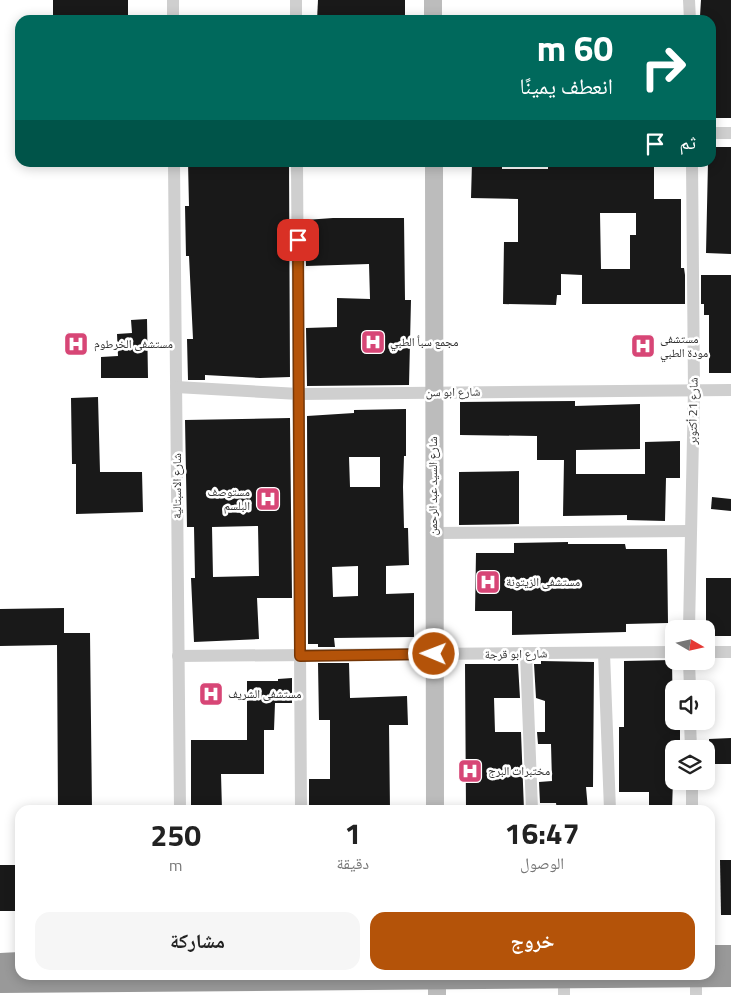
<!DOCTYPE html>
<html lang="ar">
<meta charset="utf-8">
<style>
:root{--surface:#fff;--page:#f6f6f6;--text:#222;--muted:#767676;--accent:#b45309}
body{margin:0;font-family:"Titillium Web","Noto Naskh Arabic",sans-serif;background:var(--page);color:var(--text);direction:rtl;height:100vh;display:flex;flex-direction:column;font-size:19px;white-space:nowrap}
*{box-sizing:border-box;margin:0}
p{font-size:16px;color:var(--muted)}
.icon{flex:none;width:28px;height:28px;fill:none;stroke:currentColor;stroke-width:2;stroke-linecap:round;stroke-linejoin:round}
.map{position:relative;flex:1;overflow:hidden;direction:ltr}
.drawer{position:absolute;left:15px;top:805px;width:700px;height:175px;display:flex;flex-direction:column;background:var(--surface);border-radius:15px;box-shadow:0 2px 12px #0003;direction:rtl}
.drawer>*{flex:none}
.guide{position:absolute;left:15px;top:15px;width:701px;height:152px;border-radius:15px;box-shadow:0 2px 12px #0003;direction:rtl;background:#00695c;color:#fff;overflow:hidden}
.needle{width:32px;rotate:99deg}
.buttons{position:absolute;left:665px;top:620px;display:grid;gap:10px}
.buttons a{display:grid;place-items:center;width:50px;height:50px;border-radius:10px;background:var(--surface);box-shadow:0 2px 12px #0003;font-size:25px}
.pin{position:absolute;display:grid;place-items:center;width:42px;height:42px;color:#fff;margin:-21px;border-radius:10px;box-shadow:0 2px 8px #0006}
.me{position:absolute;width:55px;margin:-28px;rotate:271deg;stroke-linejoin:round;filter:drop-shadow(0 0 4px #0008)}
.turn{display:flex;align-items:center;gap:18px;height:105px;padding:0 20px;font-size:22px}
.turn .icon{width:65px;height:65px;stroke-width:2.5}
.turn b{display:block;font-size:35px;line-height:42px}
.then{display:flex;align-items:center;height:48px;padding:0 20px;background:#0003;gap:10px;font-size:19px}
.eta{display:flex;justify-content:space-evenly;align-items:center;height:85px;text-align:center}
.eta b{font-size:30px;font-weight:700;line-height:35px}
.cta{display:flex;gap:10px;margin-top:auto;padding:10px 20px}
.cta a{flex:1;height:58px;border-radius:15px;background:var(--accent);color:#fff;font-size:20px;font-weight:700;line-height:58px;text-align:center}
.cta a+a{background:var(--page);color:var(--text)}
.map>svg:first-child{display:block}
</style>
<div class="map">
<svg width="731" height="995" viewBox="0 0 731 995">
<rect width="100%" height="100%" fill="#fff"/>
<!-- building -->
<g fill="#191919" fill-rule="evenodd">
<rect x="53" y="0" width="75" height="20"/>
<polygon points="318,0 405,0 405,15 401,20 317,20"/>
<polygon points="701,0 731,0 731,118 711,118 711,20 707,20 707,16 700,16"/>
<polygon points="711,147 731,147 731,254 706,253 708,162 711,162"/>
<polygon points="188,162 289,162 290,377 260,378 205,375 205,380 188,380 187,339 193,339 189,256 186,256 185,206 189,206"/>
<path d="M472,162H502V169H548V162H654V199H681V268H684L685,275V304H582V275L561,274V295H557L556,305L503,304L504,242H518V199L471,198ZM600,213H636V235H630V269H601Z"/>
<polygon points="333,218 404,218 405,300 411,300 409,385 307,386 306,328 337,327 337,298 370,299 369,264 306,266 305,220"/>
<polygon points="701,275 731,275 731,373 709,373 709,315 704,315 704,304 701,304"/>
<polygon points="147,319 148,378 101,378 101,357 118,356 117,334 132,333 131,320"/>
<polygon points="98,397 100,472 142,472 143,512 76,514 76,464 72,464 71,398"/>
<polygon points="575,401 575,406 640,404 640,449 576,450 576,474 645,474 645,442 680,441 680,478 666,478 665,521 627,520 627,515 563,516 564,460 537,460 537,436 460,435 460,402"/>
<path d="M406,409V456H404L403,487L404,528H408L409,565L386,566V594L414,593V637L334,638L335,647H318V644H308L307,416L354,413V410ZM349,457H380V487H350ZM358,566V596L333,597L332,567Z"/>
<path d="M290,418L292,598H257L259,639L194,642L191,578H195L194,527H187L185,420ZM258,526L259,576L213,577L212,527Z"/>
<polygon points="519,471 519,524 459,525 459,472"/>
<polygon points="712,497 731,499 731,511 711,509"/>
<polygon points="568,542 568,544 625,544 626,549 667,549 668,623 626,624 626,632 512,635 512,611 475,611 476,553 514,553 514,543"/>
<rect x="706" y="578" width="25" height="58"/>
<polygon points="64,608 64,633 90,633 92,810 58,810 57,645 0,646 0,609"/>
<polygon points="672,660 673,727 680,727 680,749 674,749 672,810 649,810 649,792 619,792 619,727 624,727 624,661"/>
<polygon points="541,661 594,662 593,787 586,787 588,810 557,810 556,803 540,803 539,782 552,781 551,744 538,744 537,732 545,732 545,701 536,698 534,664 541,664"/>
<polygon points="318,663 349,663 350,698 407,696 408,725 389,725 390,810 309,810 309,779 330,779 330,720 319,720"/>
<polygon points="465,664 518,664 520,698 494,698 495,732 521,732 524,810 466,810"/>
<polygon points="292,678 292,703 275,703 274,730 264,730 264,774 221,774 222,810 191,810 191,740 247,740 247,681 278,681 278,679"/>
<polygon points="731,738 731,764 710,764 709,739"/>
<polygon points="720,860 731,860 731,915 721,915"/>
<rect x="0" y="865" width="20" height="46"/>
</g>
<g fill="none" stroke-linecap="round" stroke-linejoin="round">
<!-- street -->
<g stroke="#cfcfcf" stroke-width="12">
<polyline points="173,0 173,20"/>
<polyline points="296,0 296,20"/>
<polyline points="689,0 690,20"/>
<polyline points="711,133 731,133"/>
<polyline points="174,162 180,810"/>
<polyline points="297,162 301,810"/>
<polyline points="176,387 299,394 731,390"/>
<polyline points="434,533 690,531"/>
<polyline points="689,629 694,390 692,162"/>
<polyline points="706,652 731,652"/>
<polyline points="604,653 610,810"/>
<polyline points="526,654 532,810"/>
<polyline points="178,656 674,652"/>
<polyline points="689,661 690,689"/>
<polyline points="690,721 691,749"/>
<polyline points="692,781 692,810"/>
<polyline points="696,975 696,995"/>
<polyline points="564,995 564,975"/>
</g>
<!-- secondary -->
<g stroke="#bcbcbc" stroke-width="18">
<polyline points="433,0 433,20"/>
<polyline points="434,162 435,810"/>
<polyline points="437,975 437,995"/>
</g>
<!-- highway -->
<g stroke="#999" stroke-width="22">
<polyline points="710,956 731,956"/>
<polyline points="0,964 20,963"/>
<polyline points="0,982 731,976"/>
</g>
</g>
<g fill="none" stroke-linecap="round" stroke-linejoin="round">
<defs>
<polyline id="route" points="298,240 300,656 434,654"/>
</defs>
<!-- route casing -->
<use href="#route" stroke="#753606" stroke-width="12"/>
<!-- route -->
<use href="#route" stroke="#b45309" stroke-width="9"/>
</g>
<!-- icons -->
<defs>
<symbol id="hospital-square" viewBox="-11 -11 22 22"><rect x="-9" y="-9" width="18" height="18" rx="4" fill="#d74676" stroke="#fff"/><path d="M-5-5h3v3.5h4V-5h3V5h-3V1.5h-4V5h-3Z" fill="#fff"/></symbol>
</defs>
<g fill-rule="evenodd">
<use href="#hospital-square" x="359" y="328" width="28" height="28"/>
<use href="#hospital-square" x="62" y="330" width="28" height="28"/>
<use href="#hospital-square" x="629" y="332" width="28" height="28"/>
<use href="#hospital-square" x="254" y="485" width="28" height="28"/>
<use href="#hospital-square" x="474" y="568" width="28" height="28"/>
<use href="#hospital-square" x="197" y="680" width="28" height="28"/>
<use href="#hospital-square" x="456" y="757" width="28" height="28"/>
</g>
<g text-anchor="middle" stroke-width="5" stroke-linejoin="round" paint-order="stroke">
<!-- poi labels -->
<g font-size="12" fill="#323232" stroke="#fff" text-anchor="start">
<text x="660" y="343">مستشفى<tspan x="660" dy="14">مودة الطبي</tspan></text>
<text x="390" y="346">مجمع سبأ الطبي</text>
<text x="94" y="348">مستشفى الخرطوم</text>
<text x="250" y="496" text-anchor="end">مستوصف<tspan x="250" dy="14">البلسم</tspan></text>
<text x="506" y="586">مستشفى الزيتونة</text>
<text x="228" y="698">مستشفى الشريف</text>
<text x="488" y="775">مختبرات البرج</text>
</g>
<!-- street labels -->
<g font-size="12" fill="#323232" stroke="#fff">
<text transform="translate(453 392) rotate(-1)" y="4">شارع ابو سن</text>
<text transform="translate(693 411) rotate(-89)" y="4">شارع 21 أكتوبر</text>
<text transform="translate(177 486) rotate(-90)" y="4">شارع الاسبتالية</text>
<text transform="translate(433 486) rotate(-90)" y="4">شارع السيد عبد الرحمن</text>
<text transform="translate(516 654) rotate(-1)" y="4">شارع ابو قرجة</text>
</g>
</g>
</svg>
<div class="buttons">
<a><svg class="needle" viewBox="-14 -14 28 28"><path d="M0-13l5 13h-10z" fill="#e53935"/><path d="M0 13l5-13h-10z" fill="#767676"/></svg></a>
<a><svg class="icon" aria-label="sound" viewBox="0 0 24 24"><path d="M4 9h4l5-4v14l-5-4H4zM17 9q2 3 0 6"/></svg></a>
<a><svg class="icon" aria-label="layers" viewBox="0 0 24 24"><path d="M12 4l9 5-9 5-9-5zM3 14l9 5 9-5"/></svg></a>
</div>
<div class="pin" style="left:298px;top:240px;background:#d93025"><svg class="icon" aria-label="arrive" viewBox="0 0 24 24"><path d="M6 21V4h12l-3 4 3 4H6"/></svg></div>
<svg class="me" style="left:434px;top:654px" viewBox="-20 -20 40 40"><circle r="17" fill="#b45309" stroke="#fff" stroke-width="3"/><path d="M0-11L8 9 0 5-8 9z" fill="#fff"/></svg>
<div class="guide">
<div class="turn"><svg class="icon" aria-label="right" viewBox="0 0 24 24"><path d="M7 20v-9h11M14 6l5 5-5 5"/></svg><div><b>60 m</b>انعطف يمينًا</div></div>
<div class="then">ثم<svg class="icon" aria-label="arrive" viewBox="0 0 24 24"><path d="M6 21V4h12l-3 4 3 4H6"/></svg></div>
</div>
<section class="drawer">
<div class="eta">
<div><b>16:47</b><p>الوصول</p></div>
<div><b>1</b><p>دقيقة</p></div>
<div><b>250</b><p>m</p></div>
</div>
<div class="cta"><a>خروج</a><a>مشاركة</a></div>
</section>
</div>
